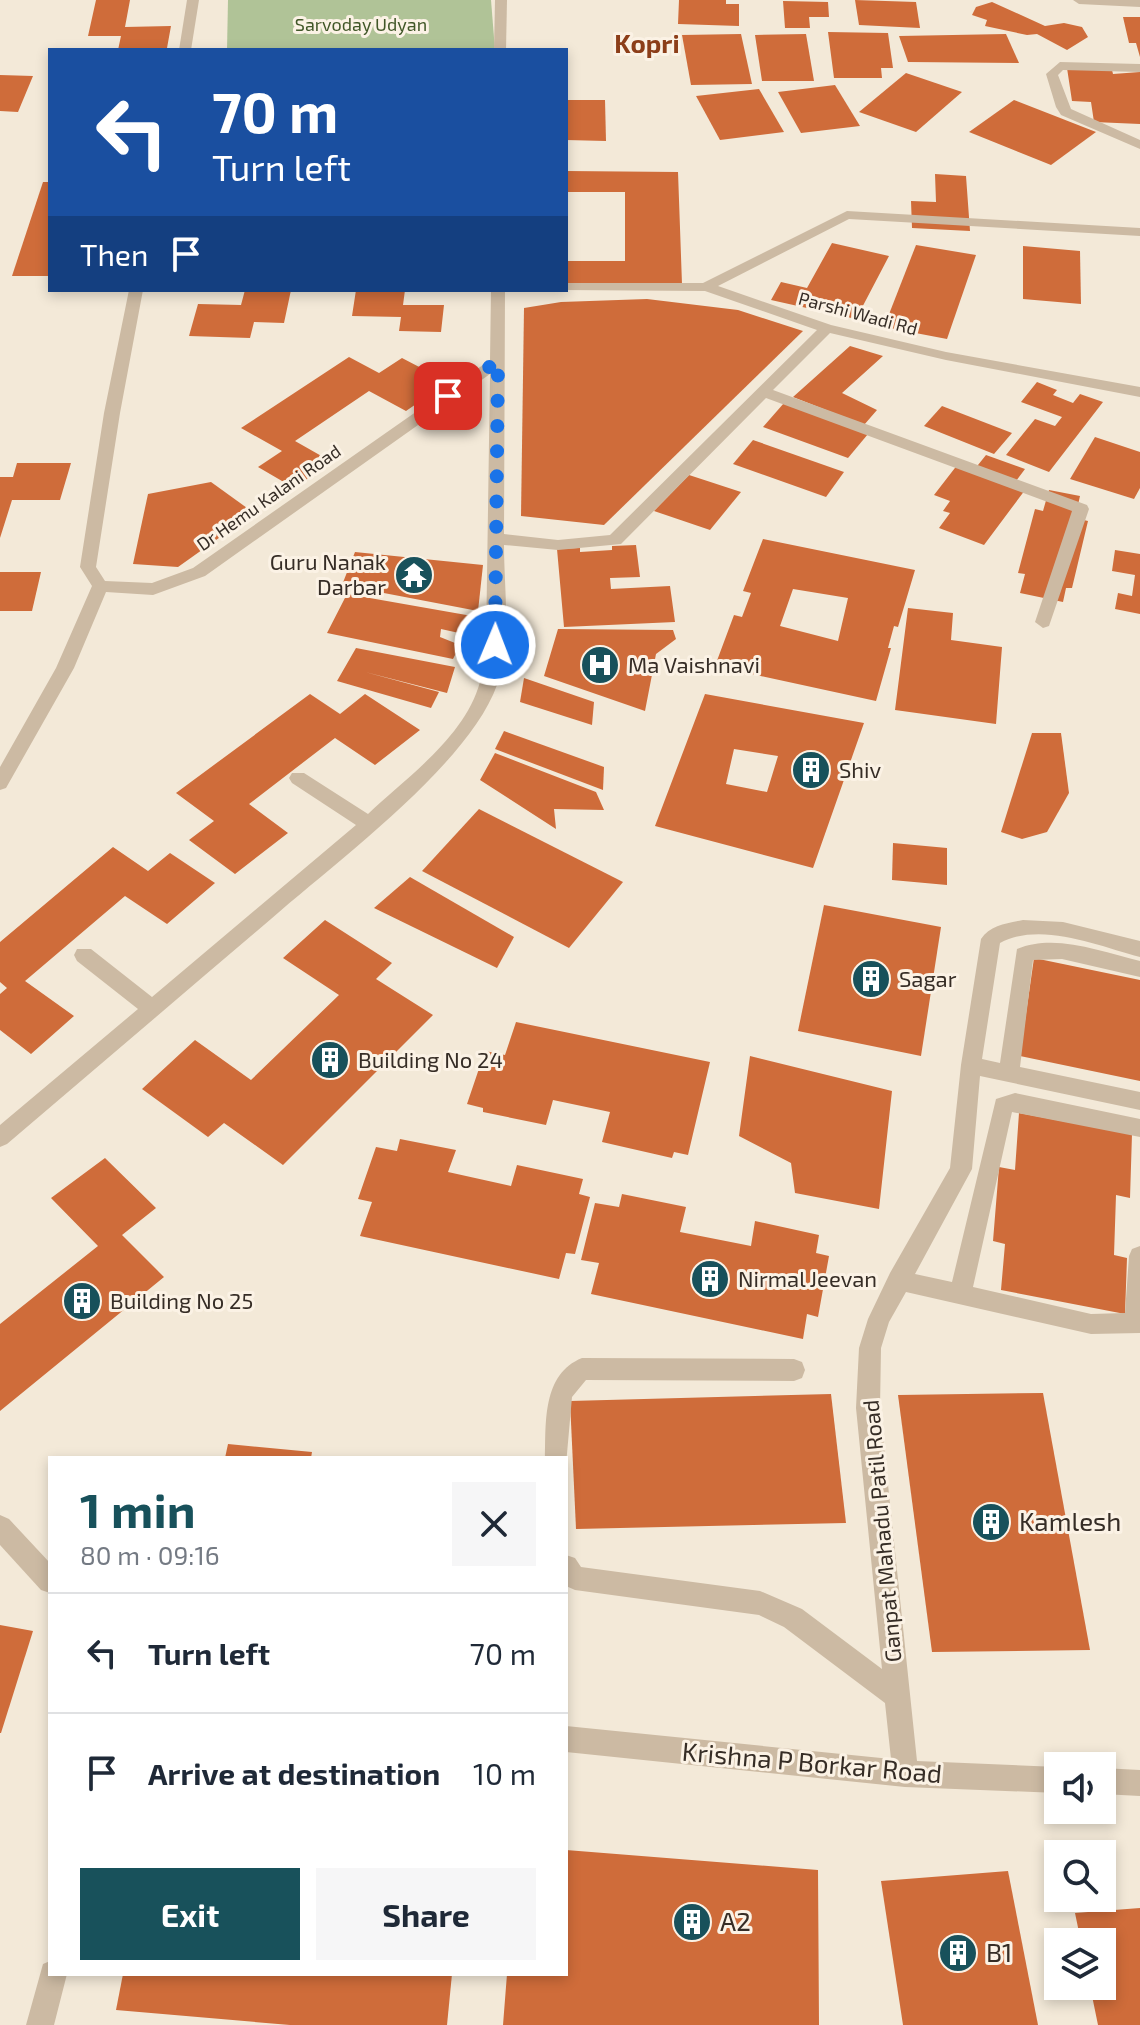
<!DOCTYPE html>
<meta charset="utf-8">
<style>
:root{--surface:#fff;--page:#f6f6f7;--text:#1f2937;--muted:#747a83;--line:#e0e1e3;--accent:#18515b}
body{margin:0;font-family:"Exo 2",sans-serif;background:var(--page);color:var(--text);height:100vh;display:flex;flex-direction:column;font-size:30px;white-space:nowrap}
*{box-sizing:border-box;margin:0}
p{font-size:26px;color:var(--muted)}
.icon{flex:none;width:44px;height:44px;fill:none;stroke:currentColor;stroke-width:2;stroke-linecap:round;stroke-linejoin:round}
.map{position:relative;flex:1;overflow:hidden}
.details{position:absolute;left:48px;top:1456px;width:520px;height:520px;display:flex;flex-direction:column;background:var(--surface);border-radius:0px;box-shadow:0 4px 12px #0003}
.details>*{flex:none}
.hud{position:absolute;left:48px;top:48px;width:520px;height:244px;border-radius:0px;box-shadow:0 4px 12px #0003;background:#1a4fa0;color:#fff;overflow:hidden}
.tools{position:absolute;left:1044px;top:1752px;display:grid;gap:16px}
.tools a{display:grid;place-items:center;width:72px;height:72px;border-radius:0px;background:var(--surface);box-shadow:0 4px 12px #0003;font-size:40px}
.pin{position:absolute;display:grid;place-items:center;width:68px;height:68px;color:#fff;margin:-34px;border-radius:16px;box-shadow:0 4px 12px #0006}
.me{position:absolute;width:88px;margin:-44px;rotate:1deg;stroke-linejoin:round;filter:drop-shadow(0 0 6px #0008)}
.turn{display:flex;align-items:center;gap:28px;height:168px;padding:0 32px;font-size:36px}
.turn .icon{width:104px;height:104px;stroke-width:2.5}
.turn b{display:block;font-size:56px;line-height:68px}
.then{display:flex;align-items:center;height:76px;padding:0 32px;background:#0003;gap:16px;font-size:30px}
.round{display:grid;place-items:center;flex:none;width:84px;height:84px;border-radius:0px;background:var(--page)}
.overview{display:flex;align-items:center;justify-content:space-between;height:136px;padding:0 32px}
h1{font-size:48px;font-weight:700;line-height:60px;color:var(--accent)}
.button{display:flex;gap:16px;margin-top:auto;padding:16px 32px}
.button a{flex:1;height:92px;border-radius:0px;background:var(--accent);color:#fff;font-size:32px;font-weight:700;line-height:92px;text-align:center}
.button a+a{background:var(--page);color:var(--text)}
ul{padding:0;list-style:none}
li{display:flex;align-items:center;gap:24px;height:120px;padding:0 32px;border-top:2px solid var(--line)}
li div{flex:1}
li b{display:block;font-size:30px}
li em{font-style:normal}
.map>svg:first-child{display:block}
</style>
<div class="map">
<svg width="1140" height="2025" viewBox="0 0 1140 2025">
<rect width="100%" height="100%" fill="#f3e9d8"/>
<!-- green -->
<polygon fill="#b0c397" points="228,0 491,0 495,50 227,50"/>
<!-- building -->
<g fill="#cf6c3a" fill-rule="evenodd">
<polygon points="96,0 130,0 125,27 171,26 167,48 118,50 121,36 88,36"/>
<polygon points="679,0 726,0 726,4 739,4 739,26 678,24"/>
<polygon points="855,0 916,2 920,28 859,25"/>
<polygon points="783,1 828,2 829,17 809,17 810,28 785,28"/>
<polygon points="992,2 1045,26 1064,23 1082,27 1088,37 1067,50 1037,34 1027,35 985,26 987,20 972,15 976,7"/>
<polygon points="1123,17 1140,17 1140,57 1136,43 1129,43"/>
<polygon points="828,32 888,33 893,68 881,68 882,78 834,78"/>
<polygon points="741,34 752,84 691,85 682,35"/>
<polygon points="806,34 814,81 762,81 755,35"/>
<polygon points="1006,34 1019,63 908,62 899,36"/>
<polygon points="1067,68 1112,70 1113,74 1140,72 1140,124 1094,122 1091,102 1072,101"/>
<polygon points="906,73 962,92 916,132 859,112"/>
<polygon points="0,75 33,76 18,112 0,111"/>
<polygon points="835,85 860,126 801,133 778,92"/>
<polygon points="759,89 784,132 720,140 696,96"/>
<polygon points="566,100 605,100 606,141 566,140"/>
<polygon points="1014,100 1096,132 1051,165 969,132"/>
<polygon points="566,171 678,172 682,284 566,283 566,261 625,261 625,192 566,192"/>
<polygon points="935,174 966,176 970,231 912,228 911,201 936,202"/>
<polygon points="43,182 50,182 50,276 12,276"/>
<polygon points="832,243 889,256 856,319 771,300 781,282 807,288"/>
<polygon points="916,245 976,255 947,339 884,327"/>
<polygon points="1023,246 1080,251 1081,304 1023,299"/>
<polygon points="245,290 291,290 284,323 254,322 250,338 189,336 198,304 241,305"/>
<polygon points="356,290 405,290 403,305 444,305 441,332 399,331 401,317 352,316"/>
<polygon points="647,299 738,310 803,331 604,525 521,516 524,308 561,302"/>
<polygon points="850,346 883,356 842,393 877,410 864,425 793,397"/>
<polygon points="349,357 379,373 402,358 448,382 406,411 369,391 295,441 332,462 294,488 258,467 282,451 241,428"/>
<polygon points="1037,382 1057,390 1053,395 1073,403 1080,394 1103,402 1049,472 1006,455 1035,419 1055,426 1062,417 1021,402"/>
<polygon points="784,403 868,434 848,458 763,427"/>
<polygon points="942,406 1012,433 994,454 924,426"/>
<polygon points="1095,437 1140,452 1140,488 1134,499 1070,479"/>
<polygon points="753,440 844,472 826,497 733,464"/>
<polygon points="986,455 1025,469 1013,485 1025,490 984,545 939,528 950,513 943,511 950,501 934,495 958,464 974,470"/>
<polygon points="17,463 71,463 60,500 12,500 0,538 0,477 13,477"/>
<polygon points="689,475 741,492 710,530 654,511"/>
<polygon points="211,482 254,513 178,567 133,564 148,494"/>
<polygon points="1049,490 1080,496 1075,518 1088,521 1072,588 1066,588 1063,602 1020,593 1025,574 1018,573 1035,509 1043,511"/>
<path d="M763,539L915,570L898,627L894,626L888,648H891L876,701L715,666L734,615L742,617L751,593L743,591ZM793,589L848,598L838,641L780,626Z"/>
<polygon points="636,545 640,577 610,578 611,589 670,586 675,622 564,627 557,549 580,548 580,552 612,550 612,546"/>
<polygon points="1115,550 1140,554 1140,614 1115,609 1118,593 1132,596 1135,575 1112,571"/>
<polygon points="355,552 483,565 478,611 342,585"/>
<polygon points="0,572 41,572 32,611 0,611"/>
<polygon points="347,594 472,616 468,635 441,629 440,637 460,645 453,659 327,633"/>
<polygon points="908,608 953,613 951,640 1002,647 996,724 895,710"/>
<polygon points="558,629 673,630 676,639 656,654 645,711 544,676"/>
<polygon points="356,648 455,667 447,693 365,672 439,692 431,708 337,681"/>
<polygon points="524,678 594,702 592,725 520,702"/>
<polygon points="310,694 340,714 365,694 420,730 375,765 335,738 249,804 288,833 235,874 189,840 214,821 176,793"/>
<path d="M705,694L864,723L813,868L655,826ZM734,749L778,756L767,792L726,784Z"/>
<polygon points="504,731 604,767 603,790 495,749"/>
<polygon points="1032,733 1061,733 1069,793 1047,832 1022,839 1001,832"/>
<polygon points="495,753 596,792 604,810 554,809 556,829 480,780"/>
<polygon points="479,809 623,882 569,948 422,871"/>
<polygon points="893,843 947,848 947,885 892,880"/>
<polygon points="113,847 148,871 170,853 215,883 167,924 125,896 25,981 74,1016 31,1054 0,1030 0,994 7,988 0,982 0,942"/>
<polygon points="410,877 514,937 497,968 374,908"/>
<polygon points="824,905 941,927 921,1056 798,1031"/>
<polygon points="325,920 392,963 376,979 433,1015 283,1165 224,1123 208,1137 142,1089 195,1040 251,1080 339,995 283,958"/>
<polygon points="1034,958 1140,980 1140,1081 1020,1056"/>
<polygon points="516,1022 710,1062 688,1155 674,1152 672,1158 602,1142 610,1112 553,1100 546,1125 483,1112 483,1108 467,1104 485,1051 505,1055"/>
<polygon points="750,1056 892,1091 879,1209 795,1193 791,1163 739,1136"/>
<polygon points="1019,1113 1132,1134 1130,1198 1116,1195 1114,1255 1127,1258 1125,1314 1001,1290 1005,1244 993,1241 999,1167 1015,1170"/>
<polygon points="400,1139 456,1150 448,1172 511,1186 517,1165 583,1179 579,1194 590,1197 575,1254 566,1253 559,1279 360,1236 372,1202 358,1199 376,1147 397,1151"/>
<polygon points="105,1158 156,1208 122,1235 164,1277 0,1411 0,1324 98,1246 51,1198"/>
<polygon points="622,1194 686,1207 680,1232 751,1246 755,1221 819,1235 816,1253 829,1256 818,1317 807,1314 803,1339 591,1294 599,1263 581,1260 595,1203 619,1207"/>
<polygon points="1043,1393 1090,1650 932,1652 898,1395"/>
<polygon points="831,1394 846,1523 576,1529 570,1401"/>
<polygon points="228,1444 312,1452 311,1458 225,1458"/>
<polygon points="0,1625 33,1631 1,1733 0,1733"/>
<polygon points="566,1850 818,1870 819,2025 503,2025 507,1974 566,1974"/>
<polygon points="1008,1871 1038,2025 903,2025 881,1881"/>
<polygon points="1140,1908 1140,2025 1098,2025 1090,1986 1102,1986 1102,1942 1081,1942 1075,1913"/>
<polygon points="123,1974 452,1974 447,2025 290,2025 116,2010"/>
</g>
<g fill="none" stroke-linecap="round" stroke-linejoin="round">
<!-- minor -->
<g fill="#ccbaa3" fill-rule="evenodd">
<polygon points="187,0 199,0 191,50 179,50"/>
<polygon points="495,0 507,0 506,50 494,50"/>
<polygon points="1073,0 1140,0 1140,7 1079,4"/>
<polygon points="1060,62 1140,64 1140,72 1063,70 1058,75 1071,109 1140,140 1140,149 1061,115 1056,107 1046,74"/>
<path d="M847,211L1140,228V236L849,219L718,286L831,325L946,352L1140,387V397L946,360L830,333L773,390L1087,505L1089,509L1049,626L1043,628L1035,622L1072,511L766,398L621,544L558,550L504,545C504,589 512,643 497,685C469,764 336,862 271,919C183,994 95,1069 7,1144L0,1147V1125L138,1009L77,961L74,955L77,949H91L152,997L356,825L292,783L289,778L292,773H304L368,814C407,777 465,737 480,682C484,670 485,657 486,645L490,374L205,576L153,595L106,592L74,668L6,788L0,790V767L56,668L92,586L80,567L104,413L129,290H143L120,413L96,567L105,581L152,583L193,568L490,360L491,290H505L504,534L558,540L610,535L817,330L705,291L561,290H566V283H703Z"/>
<path d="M1023,920L1063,922L1140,941V957C1098,946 1041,921 1000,943L982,1059L1000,1063L1017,949C1056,933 1101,952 1140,961V977L1062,959L1033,960L1020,1067L1140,1092V1110L980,1076L972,1169L915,1274L952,1282L996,1099L1015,1093L1140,1119V1137L1012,1112L973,1287L1091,1314L1125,1313L1129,1256L1132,1249L1140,1246V1333L1091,1334L906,1292L889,1322L881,1348L880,1408L917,1761L1058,1767V1793L905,1787L566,1752V1726L891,1759L885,1703L784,1627L759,1615L575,1590L566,1586V1555L575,1558L581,1567L760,1591L802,1609L882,1669L856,1408L859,1348L868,1319L890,1273L950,1168L961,1065L981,939C990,925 1008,923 1023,920Z"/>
<path d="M582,1358L794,1359L802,1362L805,1370L802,1378L794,1381L586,1380L572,1397L566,1465V1458H545C546,1423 542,1374 582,1358Z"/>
<polygon points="0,1515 9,1519 50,1563 50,1593 41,1590 0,1545"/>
<polygon points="1102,1768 1140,1770 1140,1796 1102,1794"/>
<polygon points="50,1961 50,1974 67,1974 54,2025 26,2025 43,1964"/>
</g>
</g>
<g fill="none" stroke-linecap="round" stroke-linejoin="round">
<!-- route -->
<polyline stroke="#1a73e8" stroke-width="14" stroke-dasharray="0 25.2" points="448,396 498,361 495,645"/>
</g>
<!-- icons -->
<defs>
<symbol id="temple-disc" viewBox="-11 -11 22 22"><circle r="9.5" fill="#18515b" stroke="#fbf2e5"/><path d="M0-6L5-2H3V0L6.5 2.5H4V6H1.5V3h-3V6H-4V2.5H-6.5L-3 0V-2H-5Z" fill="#fff"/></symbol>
<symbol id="hospital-disc" viewBox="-11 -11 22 22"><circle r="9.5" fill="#18515b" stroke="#fbf2e5"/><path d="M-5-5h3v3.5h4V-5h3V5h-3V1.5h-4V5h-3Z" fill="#fff"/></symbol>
<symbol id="building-disc" viewBox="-11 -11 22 22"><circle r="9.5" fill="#18515b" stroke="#fbf2e5"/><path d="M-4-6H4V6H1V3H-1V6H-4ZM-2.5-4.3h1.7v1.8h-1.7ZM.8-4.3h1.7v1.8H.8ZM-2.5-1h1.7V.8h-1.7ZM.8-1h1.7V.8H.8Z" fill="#fff"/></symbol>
</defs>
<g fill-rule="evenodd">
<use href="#temple-disc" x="392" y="553" width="44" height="44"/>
<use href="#hospital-disc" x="578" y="643" width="44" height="44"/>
<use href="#building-disc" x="789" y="748" width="44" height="44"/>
<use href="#building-disc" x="849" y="957" width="44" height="44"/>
<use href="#building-disc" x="308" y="1038" width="44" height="44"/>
<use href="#building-disc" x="688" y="1257" width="44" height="44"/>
<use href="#building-disc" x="60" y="1279" width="44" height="44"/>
<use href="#building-disc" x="969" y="1500" width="44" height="44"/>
<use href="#building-disc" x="670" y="1900" width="44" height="44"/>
<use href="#building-disc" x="936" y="1931" width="44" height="44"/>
</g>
<g text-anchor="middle" stroke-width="6" stroke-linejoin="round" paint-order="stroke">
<!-- far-park labels -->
<g font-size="18" fill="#415728" stroke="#fbf2e5">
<text x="361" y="31">Sarvoday Udyan</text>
</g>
<!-- far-street labels -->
<g font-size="18" fill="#362d26" stroke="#fbf2e5">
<text transform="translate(858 314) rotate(15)" y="6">Parshi Wadi Rd</text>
<text transform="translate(269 498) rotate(-35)" y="6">Dr Hemu Kalani Road</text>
</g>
<!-- poi labels -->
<g font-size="22" fill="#362d26" stroke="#fbf2e5" text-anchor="start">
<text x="386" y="570" text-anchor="end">Guru Nanak<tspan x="386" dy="25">Darbar</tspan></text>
<text x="628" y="673">Ma Vaishnavi</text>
<text x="839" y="778">Shiv</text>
<text x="899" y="987">Sagar</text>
<text x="358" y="1068">Building No 24</text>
<text x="738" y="1287">Nirmal Jeevan</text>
<text x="110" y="1309">Building No 25</text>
</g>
<!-- street labels -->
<g font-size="22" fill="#362d26" stroke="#fbf2e5">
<text transform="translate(882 1531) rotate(-95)" y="8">Ganpat Mahadu Patil Road</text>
</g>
<!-- far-district labels -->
<g font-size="26" font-weight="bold" fill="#8c3e19" stroke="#fbf2e5">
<text x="647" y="53">Kopri</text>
</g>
<!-- near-poi labels -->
<g font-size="26" fill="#362d26" stroke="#fbf2e5" text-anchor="start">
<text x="1019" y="1531">Kamlesh</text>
<text x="720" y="1931">A2</text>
<text x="986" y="1962">B1</text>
</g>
<!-- near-street labels -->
<g font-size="26" fill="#362d26" stroke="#fbf2e5">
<text transform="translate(812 1763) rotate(5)" y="9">Krishna P Borkar Road</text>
</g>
</g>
</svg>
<div class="tools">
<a><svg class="icon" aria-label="sound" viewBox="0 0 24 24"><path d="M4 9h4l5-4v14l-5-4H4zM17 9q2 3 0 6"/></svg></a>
<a><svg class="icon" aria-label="search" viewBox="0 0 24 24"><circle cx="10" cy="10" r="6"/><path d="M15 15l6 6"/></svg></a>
<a><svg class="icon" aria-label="layers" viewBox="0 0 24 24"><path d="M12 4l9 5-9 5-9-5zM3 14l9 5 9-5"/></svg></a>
</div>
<div class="pin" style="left:448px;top:396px;background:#d93025"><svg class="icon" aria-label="arrive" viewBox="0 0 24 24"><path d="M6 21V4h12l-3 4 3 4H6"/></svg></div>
<svg class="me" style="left:495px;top:645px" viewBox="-20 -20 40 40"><circle r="17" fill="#1a73e8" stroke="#fff" stroke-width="3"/><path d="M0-11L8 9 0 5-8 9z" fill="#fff"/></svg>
<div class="hud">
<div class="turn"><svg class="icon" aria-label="left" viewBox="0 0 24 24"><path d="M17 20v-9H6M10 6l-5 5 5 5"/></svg><div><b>70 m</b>Turn left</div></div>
<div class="then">Then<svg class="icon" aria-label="arrive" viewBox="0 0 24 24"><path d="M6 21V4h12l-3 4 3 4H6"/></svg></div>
</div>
<section class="details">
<div class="overview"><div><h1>1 min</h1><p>80 m · 09:16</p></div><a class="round"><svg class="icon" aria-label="close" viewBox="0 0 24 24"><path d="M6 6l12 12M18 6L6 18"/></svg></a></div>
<ul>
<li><svg class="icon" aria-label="left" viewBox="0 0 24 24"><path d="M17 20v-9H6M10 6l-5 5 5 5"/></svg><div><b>Turn left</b></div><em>70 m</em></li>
<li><svg class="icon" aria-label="arrive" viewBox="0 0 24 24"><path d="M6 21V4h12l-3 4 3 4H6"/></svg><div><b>Arrive at destination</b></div><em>10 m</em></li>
</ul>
<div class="button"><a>Exit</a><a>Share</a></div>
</section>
</div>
